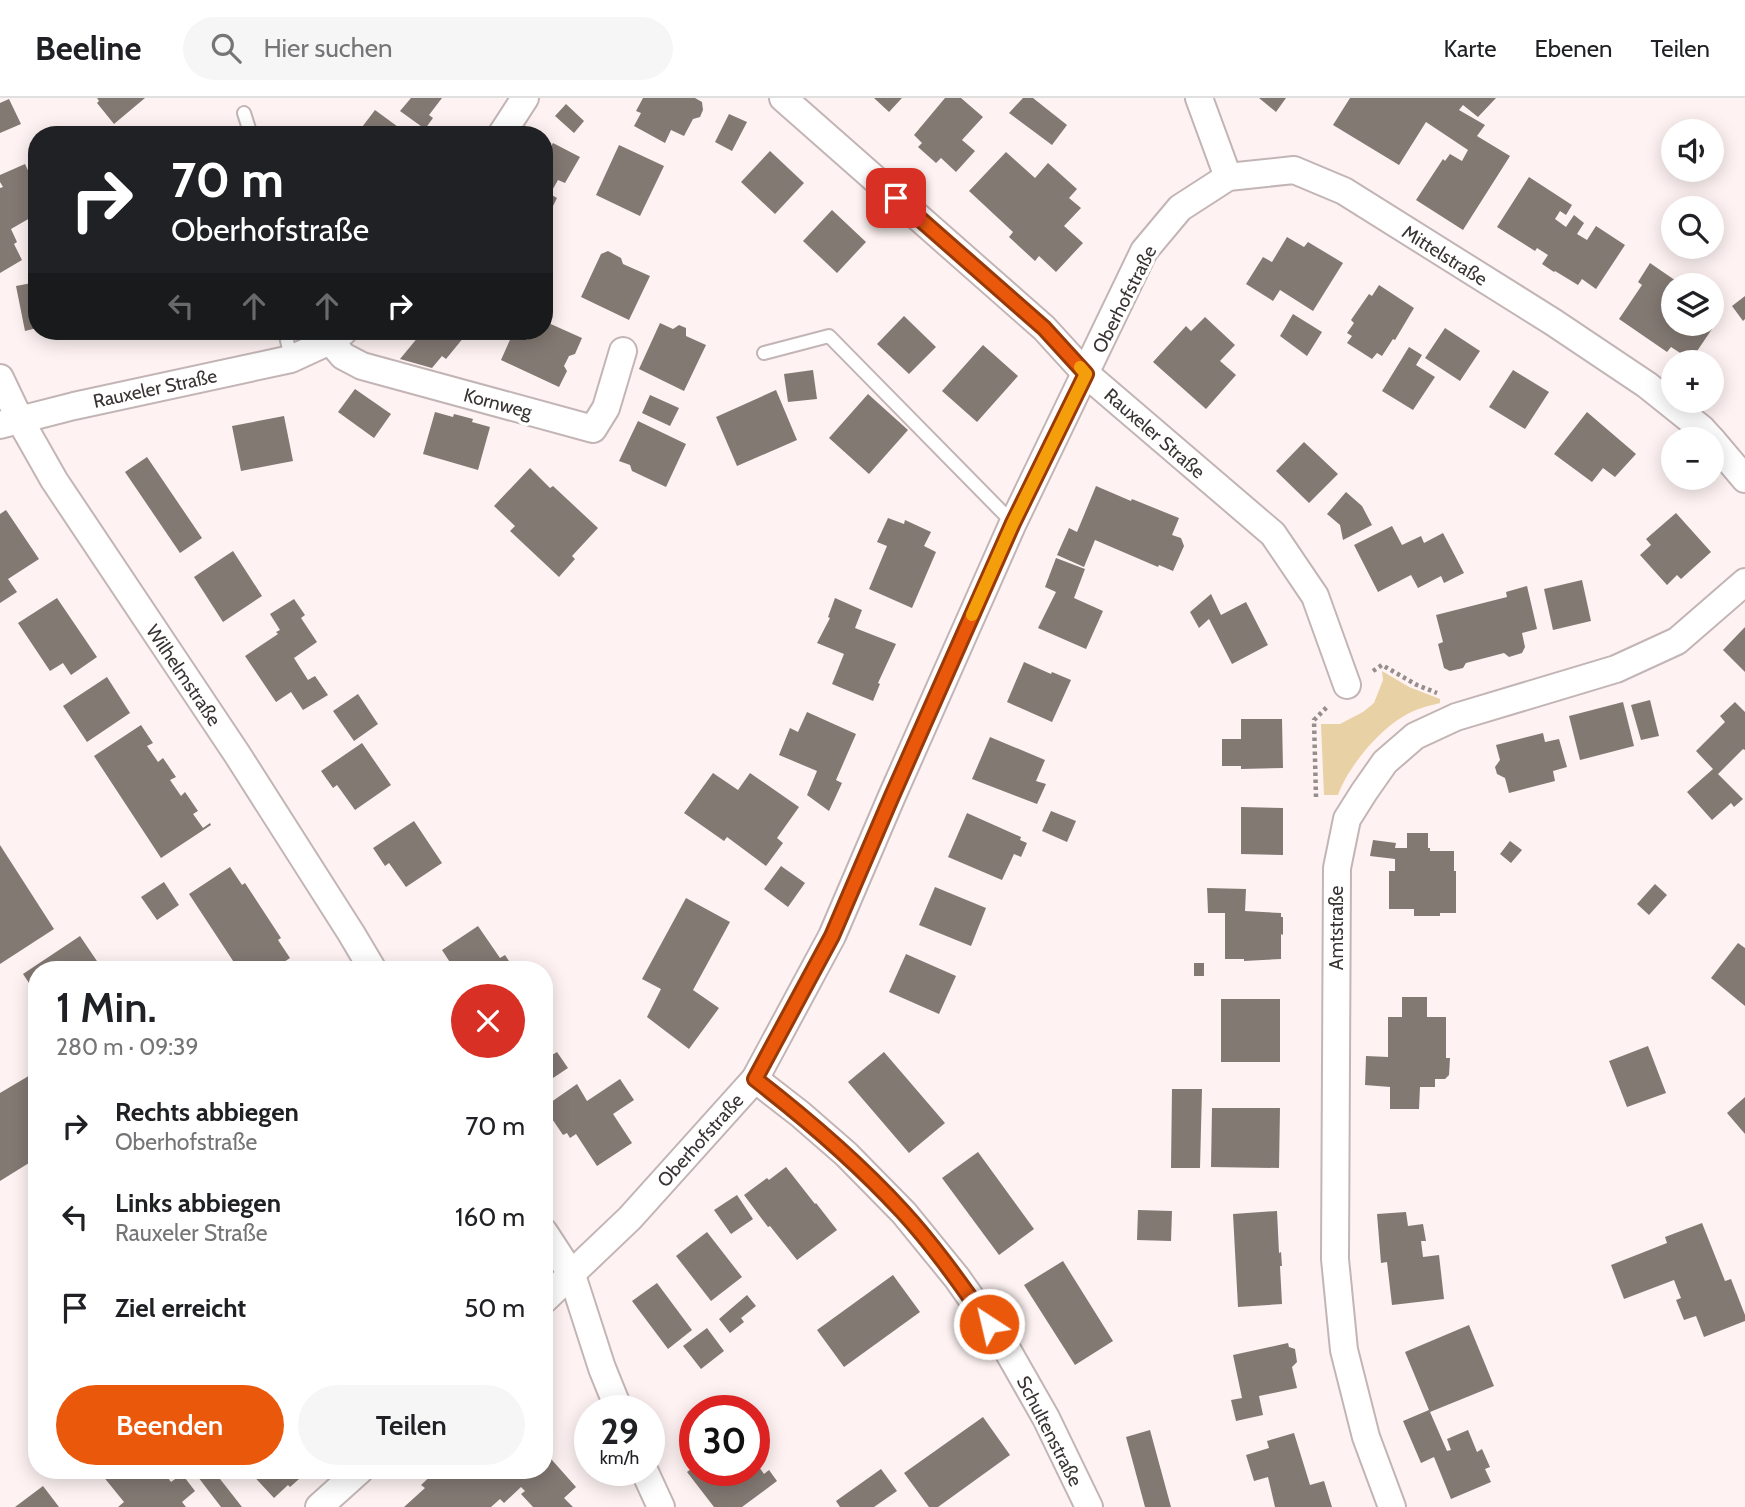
<!DOCTYPE html>
<html lang="de">
<meta charset="utf-8">
<style>
:root{--surface:#fff;--page:#f6f6f6;--text:#202124;--muted:#757577;--line:#e0e0e0;--accent:#ea580c}
body{margin:0;font-family:Cabin,sans-serif;background:var(--page);color:var(--text);height:100vh;display:flex;flex-direction:column;font-size:26px;white-space:nowrap}
*{box-sizing:border-box;margin:0}
p{font-size:23px;color:var(--muted)}
.icon{flex:none;width:38px;height:38px;fill:none;stroke:currentColor;stroke-width:2;stroke-linecap:round;stroke-linejoin:round}
.map{position:relative;flex:1;overflow:hidden}
.drawer{position:absolute;left:28px;top:863px;width:525px;height:518px;display:flex;flex-direction:column;background:var(--surface);border-radius:28px;box-shadow:0 4px 18px #0003}
.drawer>*{flex:none}
.top-card{position:absolute;left:28px;top:28px;width:525px;height:214px;border-radius:28px;box-shadow:0 4px 18px #0003;background:#202124;color:#fff;overflow:hidden}
.controls{position:absolute;left:1661px;top:21px;display:grid;gap:14px}
.controls a{display:grid;place-items:center;width:63px;height:63px;border-radius:50%;background:var(--surface);box-shadow:0 4px 18px #0003;font-size:35px}
.speed{position:absolute;left:574px;top:1297px;display:flex;gap:14px;font-size:35px;font-weight:700;text-align:center}
.speed>*{display:grid;place-content:center;width:91px;height:91px;border-radius:50%;background:var(--surface);box-shadow:0 4px 18px #0003;line-height:1}
.speed small{font-size:18px;font-weight:400}
.speed .limit{border:10px solid #d22;background:#fff;color:#111}
.pin{position:absolute;display:grid;place-items:center;width:60px;height:60px;color:#fff;margin:-30px;border-radius:14px;box-shadow:0 4px 10px #0006}
.me{position:absolute;width:77px;margin:-38px;rotate:325deg;stroke-linejoin:round;filter:drop-shadow(0 0 5px #0008)}
.turn{display:flex;align-items:center;gap:24px;height:147px;padding:0 28px;font-size:32px}
.turn .icon{width:91px;height:91px;stroke-width:2.5}
.turn b{display:block;font-size:49px;line-height:60px}
.lanes{display:flex;align-items:center;height:66px;padding:0 28px;background:#0003;justify-content:center;gap:35px;direction:ltr}
.lanes .off{opacity:.35}
.round{display:grid;place-items:center;flex:none;width:74px;height:74px;border-radius:37px;background:var(--page)}
.headline{display:flex;align-items:center;justify-content:space-between;height:119px;padding:0 28px}
h1{font-size:42px;font-weight:600;line-height:52px}
.cta{display:flex;gap:14px;margin-top:auto;padding:14px 28px}
.cta a{flex:1;height:80px;border-radius:42px;background:var(--accent);color:#fff;font-size:28px;font-weight:600;line-height:80px;text-align:center}
.cta a+a{background:var(--page);color:var(--text)}
ul{padding:0;list-style:none}
li{display:flex;align-items:center;gap:21px;height:91px;padding:0 28px}
li div{flex:1}
li b{display:block;font-size:26px}
li em{font-style:normal}
header{display:flex;align-items:center;gap:42px;box-sizing:border-box;height:98px;padding:0 35px;background:var(--surface);border-bottom:2px solid var(--line)}
header strong{font-size:33px}
nav{display:flex;gap:38px;margin-inline-start:auto;font-size:24px}
.search{width:490px;height:63px;background:var(--page);display:flex;align-items:center;gap:18px;box-sizing:border-box;padding:0 24px;border-radius:38px;color:var(--muted);font-size:26px}
.map>svg:first-child{display:block}
</style>
<header>
<strong>Beeline</strong>
<div class="search"><svg class="icon" aria-label="search" viewBox="0 0 24 24"><circle cx="10" cy="10" r="6"/><path d="M15 15l6 6"/></svg>Hier suchen</div>
<nav><a>Karte</a><a>Ebenen</a><a>Teilen</a></nav>
</header>
<div class="map">
<svg width="1745" height="1409" viewBox="0 0 1745 1409">
<rect width="100%" height="100%" fill="#fef2f2"/>
<!-- green -->
<path fill="#e8d1a4" d="M1382,573L1409,589L1440,601V605C1428,608 1415,611 1404,618C1378,633 1348,669 1338,697H1324L1321,626H1340L1363,614L1374,605L1383,582Z"/>
<!-- building -->
<g fill="#837973">
<polygon points="97,0 145,0 114,26 97,5 99,3"/>
<polygon points="411,0 442,0 429,17 433,20 425,31 400,13"/>
<polygon points="643,0 695,0 702,4 703,12 700,19 693,21 684,38 671,32 665,45 634,28 641,15 636,13"/>
<polygon points="874,0 902,0 889,14"/>
<polygon points="945,0 961,0 983,19 962,42 975,53 956,74 941,60 936,65 918,49 922,45 914,37"/>
<polygon points="1023,0 1033,0 1067,27 1052,47 1009,15"/>
<polygon points="1259,0 1286,0 1276,14"/>
<polygon points="1350,0 1496,0 1478,19 1463,7 1459,12 1485,27 1477,38 1510,58 1463,132 1416,102 1443,61 1445,63 1450,56 1462,63 1468,52 1426,24 1399,67 1333,27"/>
<polygon points="9,1 21,26 0,35 0,5"/>
<polygon points="566,6 584,23 574,35 555,18"/>
<polygon points="375,12 409,37 356,37"/>
<polygon points="729,16 747,24 732,53 715,44"/>
<polygon points="553,45 580,59 565,85 558,82 550,96 557,100 553,108 546,104 544,108 544,60"/>
<polygon points="619,47 664,68 640,118 596,97"/>
<polygon points="770,53 804,85 775,116 741,84"/>
<polygon points="1006,54 1035,80 1048,65 1077,91 1069,100 1081,110 1064,128 1083,145 1056,174 1039,158 1035,163 1009,139 1013,134 969,93"/>
<polygon points="25,66 37,91 37,116 11,131 17,144 14,146 22,162 0,175 0,90 3,89 0,84 0,77"/>
<polygon points="1529,79 1572,107 1566,117 1560,113 1555,121 1566,129 1574,117 1584,125 1577,136 1587,142 1596,128 1625,147 1596,191 1582,181 1578,187 1555,173 1554,174 1542,166 1548,157 1537,150 1535,153 1497,129"/>
<polygon points="832,112 866,144 837,175 803,143"/>
<polygon points="1287,139 1304,149 1308,144 1343,165 1313,213 1280,192 1273,203 1246,186 1263,159 1272,164"/>
<polygon points="608,153 621,160 623,166 650,178 629,222 581,199 601,156"/>
<polygon points="1650,165 1682,187 1673,187 1673,226 1704,226 1712,231 1691,262 1671,249 1667,254 1619,221 1642,187 1638,184"/>
<polygon points="37,184 37,230 25,233 16,188"/>
<polygon points="1379,187 1414,210 1395,242 1393,241 1382,258 1377,255 1372,261 1347,245 1352,238 1347,235 1354,225 1351,222 1369,196 1372,198"/>
<polygon points="1745,198 1745,221 1743,223 1732,208"/>
<polygon points="1293,216 1322,234 1307,258 1280,238"/>
<polygon points="904,218 936,249 909,276 877,246"/>
<polygon points="1205,219 1235,247 1220,263 1236,277 1206,311 1153,264 1186,228 1191,233"/>
<polygon points="544,223 582,240 575,256 569,258 564,268 567,273 559,289 501,262 513,235 528,242 532,233 544,233"/>
<polygon points="660,225 673,231 679,227 686,230 686,238 706,247 684,293 639,271"/>
<polygon points="1445,230 1480,253 1460,283 1425,260"/>
<polygon points="412,233 469,233 446,261 442,258 432,270 400,261 419,238"/>
<polygon points="983,247 1018,278 977,324 942,293"/>
<polygon points="1409,249 1422,257 1416,267 1435,279 1413,312 1382,293"/>
<polygon points="813,272 817,301 788,304 784,276"/>
<polygon points="1513,272 1549,294 1525,331 1489,309"/>
<polygon points="355,291 391,316 374,340 338,314"/>
<polygon points="776,292 797,342 737,368 716,319"/>
<polygon points="868,296 908,332 869,376 829,340"/>
<polygon points="650,297 679,310 670,328 642,315"/>
<polygon points="435,314 453,319 454,316 473,321 472,324 490,329 478,372 423,356"/>
<polygon points="1587,314 1636,356 1615,379 1603,370 1592,384 1554,356"/>
<polygon points="284,318 293,363 241,373 232,328"/>
<polygon points="638,323 686,346 666,389 632,373 630,367 619,363"/>
<polygon points="1304,344 1338,376 1309,405 1276,373"/>
<polygon points="147,359 202,440 180,455 125,374"/>
<polygon points="530,370 550,390 553,388 598,430 572,458 575,461 559,479 510,433 515,428 494,408"/>
<polygon points="1096,388 1131,403 1132,401 1179,420 1172,437 1181,440 1184,448 1173,473 1159,467 1158,469 1095,442 1084,469 1057,457 1069,430 1077,434"/>
<polygon points="1346,394 1362,408 1372,427 1343,442 1340,427 1327,416"/>
<polygon points="6,412 39,461 8,481 17,494 0,505 0,416"/>
<polygon points="1676,415 1711,454 1681,481 1677,477 1667,487 1640,457 1651,447 1646,441"/>
<polygon points="888,420 904,426 905,422 931,434 924,448 936,454 912,510 869,491 887,448 877,444"/>
<polygon points="1392,428 1402,447 1421,438 1424,445 1443,435 1464,475 1444,485 1441,478 1418,490 1411,477 1378,494 1354,447"/>
<polygon points="233,453 262,498 223,524 194,479"/>
<polygon points="1056,460 1085,471 1074,500 1103,513 1086,551 1038,530 1056,494 1045,489"/>
<polygon points="1582,482 1591,523 1553,532 1544,491"/>
<polygon points="1527,488 1537,531 1522,535 1525,549 1522,555 1509,559 1504,555 1466,565 1463,570 1450,573 1444,570 1438,546 1443,544 1436,517 1507,499 1506,494"/>
<polygon points="1211,496 1221,517 1246,504 1268,547 1232,566 1209,521 1199,530 1190,514"/>
<polygon points="57,500 97,559 71,577 63,565 50,573 18,525"/>
<polygon points="835,500 862,512 855,530 896,546 878,585 880,586 873,603 832,586 844,556 817,545 830,520 828,519"/>
<polygon points="294,501 305,517 301,520 317,544 294,560 308,582 315,578 328,597 303,612 291,594 276,604 245,558 278,536 276,534 280,532 270,516"/>
<polygon points="1745,529 1745,574 1723,552"/>
<polygon points="1024,564 1051,576 1052,574 1071,582 1052,624 1007,604"/>
<polygon points="107,579 130,615 87,644 63,608"/>
<polygon points="358,596 378,626 354,643 333,613"/>
<polygon points="1650,602 1659,638 1641,642 1631,607"/>
<polygon points="1623,604 1634,648 1580,662 1569,618"/>
<polygon points="1735,604 1745,614 1745,652 1743,651 1718,676 1743,701 1734,709 1731,705 1712,722 1687,694 1713,671 1696,653 1725,624 1720,618"/>
<polygon points="807,614 856,636 836,682 842,685 829,713 807,697 817,673 779,657 790,630 798,634"/>
<polygon points="1241,621 1282,621 1283,670 1241,671 1241,668 1222,668 1222,641 1241,641"/>
<polygon points="141,627 153,645 147,648 158,664 163,660 176,679 170,682 181,698 185,694 198,713 193,716 203,730 210,725 211,727 161,760 94,658"/>
<polygon points="1543,635 1545,644 1559,641 1567,669 1553,673 1555,683 1509,695 1505,680 1497,676 1495,669 1500,662 1496,647"/>
<polygon points="990,639 1045,662 1036,683 1046,686 1037,706 972,681"/>
<polygon points="362,645 391,687 355,712 337,687 333,690 321,673"/>
<polygon points="713,675 738,692 750,675 799,709 777,740 783,745 766,768 727,739 724,743 684,715"/>
<polygon points="1241,709 1283,710 1283,757 1241,756"/>
<polygon points="1051,713 1076,723 1067,744 1042,733"/>
<polygon points="967,715 1021,739 1020,742 1027,745 1021,759 1014,756 1002,782 948,759"/>
<polygon points="414,723 442,765 406,789 389,765 385,768 373,750"/>
<polygon points="1407,735 1428,735 1428,750 1430,750 1430,753 1454,753 1454,773 1456,773 1456,815 1440,815 1440,818 1414,818 1414,811 1389,811 1389,773 1395,773 1395,761 1370,758 1373,742 1396,745 1395,750 1407,750"/>
<polygon points="1510,743 1522,752 1511,765 1500,756"/>
<polygon points="0,747 54,831 0,866"/>
<polygon points="781,768 805,785 788,809 764,791"/>
<polygon points="230,769 242,787 245,785 281,840 278,842 290,860 272,872 239,872 189,796"/>
<polygon points="164,784 179,807 157,822 141,799"/>
<polygon points="1655,786 1667,797 1649,817 1637,806"/>
<polygon points="935,789 986,810 971,848 919,827"/>
<polygon points="1207,790 1246,791 1245,813 1281,815 1281,819 1283,819 1283,837 1281,836 1281,861 1244,863 1244,861 1225,861 1225,815 1208,815"/>
<polygon points="686,800 730,824 693,892 719,910 689,951 647,919 661,891 642,881"/>
<polygon points="478,828 500,860 505,857 515,872 455,872 442,852"/>
<polygon points="80,838 103,872 37,872 37,897 23,876"/>
<polygon points="1738,845 1745,850 1745,908 1711,880"/>
<polygon points="906,856 956,878 939,916 889,894"/>
<rect x="1194" y="865" width="10" height="13"/>
<polygon points="1402,899 1427,899 1427,919 1446,919 1446,960 1450,960 1449,977 1445,981 1435,981 1435,989 1420,989 1419,1011 1390,1011 1390,989 1365,987 1366,958 1388,959 1388,919 1402,919"/>
<rect x="1221" y="901" width="59" height="63"/>
<polygon points="544,945 552,957 557,954 568,970 544,986"/>
<polygon points="1648,948 1666,995 1627,1009 1609,963"/>
<polygon points="884,954 945,1025 909,1055 848,984"/>
<polygon points="37,973 37,1060 0,1083 0,995"/>
<polygon points="620,981 634,1002 613,1016 632,1045 597,1068 576,1036 570,1040 567,1035 563,1037 544,1009 577,986 587,1003"/>
<polygon points="1172,991 1202,991 1200,1070 1171,1070"/>
<polygon points="1745,999 1745,1036 1727,1015"/>
<polygon points="1212,1010 1280,1010 1279,1070 1211,1069"/>
<polygon points="978,1054 1034,1131 999,1157 942,1080"/>
<polygon points="786,1069 815,1106 816,1105 837,1132 797,1162 770,1128 768,1129 744,1097 767,1080 769,1082"/>
<polygon points="737,1097 753,1121 731,1136 714,1112"/>
<polygon points="1138,1112 1172,1113 1171,1143 1137,1142"/>
<polygon points="1277,1113 1279,1155 1281,1154 1282,1168 1280,1168 1282,1206 1238,1209 1233,1116"/>
<polygon points="1406,1114 1408,1128 1423,1126 1426,1143 1421,1143 1423,1159 1439,1157 1444,1201 1392,1207 1387,1164 1381,1165 1377,1116"/>
<polygon points="1702,1125 1725,1183 1731,1181 1745,1217 1745,1223 1704,1239 1696,1218 1684,1222 1676,1202 1681,1200 1674,1182 1624,1201 1611,1167 1667,1145 1665,1139"/>
<polygon points="707,1134 742,1179 711,1203 676,1158"/>
<polygon points="1063,1163 1113,1243 1075,1267 1024,1187"/>
<polygon points="893,1177 920,1214 844,1269 817,1232"/>
<polygon points="657,1185 692,1232 668,1251 632,1203"/>
<polygon points="747,1197 756,1208 741,1220 744,1224 730,1235 719,1221"/>
<polygon points="1469,1227 1494,1288 1430,1314 1447,1353 1451,1352 1447,1341 1468,1332 1477,1354 1482,1351 1490,1369 1485,1371 1491,1384 1451,1401 1434,1359 1421,1365 1403,1323 1429,1312 1405,1254"/>
<polygon points="707,1230 724,1253 701,1271 683,1248"/>
<polygon points="1288,1245 1289,1249 1295,1251 1297,1264 1292,1269 1297,1290 1259,1298 1263,1317 1236,1323 1231,1302 1242,1300 1233,1257"/>
<polygon points="983,1319 1010,1357 938,1409 929,1409 904,1375"/>
<polygon points="1150,1332 1171,1409 1145,1409 1126,1339"/>
<polygon points="1294,1335 1310,1387 1324,1383 1332,1409 1275,1409 1268,1379 1254,1383 1246,1357 1269,1350 1267,1343"/>
<polygon points="544,1353 576,1389 564,1400 573,1409 533,1409 521,1396 525,1393 521,1389 504,1405 500,1401 491,1409 404,1409 425,1390 421,1387 437,1372 544,1372"/>
<polygon points="754,1362 764,1376 769,1372 777,1383 742,1409 714,1409 687,1374 695,1368 695,1372 754,1372"/>
<polygon points="881,1371 897,1393 874,1409 840,1409 836,1403"/>
<polygon points="98,1372 162,1372 171,1384 182,1376 195,1393 182,1404 186,1409 118,1409 124,1404"/>
<polygon points="207,1372 213,1372 242,1409 221,1409 198,1379"/>
<polygon points="248,1372 305,1372 307,1374 290,1389 288,1387 274,1400"/>
<polygon points="43,1388 59,1409 15,1409"/>
</g>
<g fill="none" stroke-linecap="round" stroke-linejoin="round">
<defs>
<g id="service">
<polyline points="244,15 251,37"/>
<polyline points="285,233 291,261"/>
<polyline points="764,255 829,238 1013,425"/>
</g>
<g id="minor">
<polyline points="783,0 1044,230 1086,276 1273,436 1315,498 1347,587"/>
<polyline points="1199,0 1228,79"/>
<polyline points="501,37 525,0"/>
<polyline points="330,243 343,258 362,268 593,331 606,310 623,253"/>
<polyline points="0,280 20,322 54,382 237,656 351,835 373,872"/>
<polyline points="0,327 74,308 291,261 330,243 343,234"/>
<polyline points="1712,342 1745,381"/>
<polyline points="755,981 800,1016 846,1056 904,1115 957,1180 1005,1248 1046,1320 1089,1409"/>
<polyline points="544,1134 572,1177 602,1270 619,1312"/>
<polyline points="544,1202 630,1120 755,981 832,838 892,698 1013,425 1144,153 1180,110 1228,79 1294,72 1344,93 1553,224 1647,287 1702,331 1711,341"/>
<polyline points="644,1372 661,1409"/>
<polyline points="319,1409 360,1372"/>
<polyline points="1392,1409 1366,1339 1344,1252 1335,1161 1337,770 1347,721 1364,694 1385,664 1415,638 1456,619 1616,571 1677,543 1745,484"/>
</g>
</defs>
<!-- service casing -->
<use href="#service" stroke="#c3b5b5" stroke-width="16"/>
<!-- minor casing -->
<use href="#minor" stroke="#c3b5b5" stroke-width="30"/>
<!-- path -->
<g stroke="#968e8d" stroke-width="4.5" stroke-dasharray="3.5 3.5" stroke-linecap="butt">
<polyline points="1373,573 1382,567 1417,587 1437,595"/>
<polyline points="1316,699 1314,622 1328,608"/>
</g>
<!-- service -->
<use href="#service" stroke="#fff" stroke-width="12"/>
<!-- minor -->
<use href="#minor" stroke="#fff" stroke-width="26"/>
</g>
<g fill="none" stroke-linecap="round" stroke-linejoin="round">
<defs>
<path id="route" d="M896,100L1044,230L1086,276L1013,425L892,698L832,838L755,981C808,1022 858,1065 903,1114C935,1149 962,1188 989,1226"/>
</defs>
<!-- route casing -->
<use href="#route" stroke="#983908" stroke-width="18"/>
<!-- route -->
<use href="#route" stroke="#ea580c" stroke-width="12"/>
<!-- slow -->
<polyline stroke="#f59e0b" stroke-width="12" points="972,517 1013,425 1086,276 1080,269"/>
</g>
<g text-anchor="middle" stroke-width="7" stroke-linejoin="round" paint-order="stroke">
<!-- street labels -->
<g font-size="19" fill="#393433" stroke="#fff">
<text transform="translate(1445 157) rotate(32)" y="7">Mittelstraße</text>
<text transform="translate(1124 201) rotate(-63)" y="7">Oberhofstraße</text>
<text transform="translate(155 290) rotate(-12)" y="7">Rauxeler Straße</text>
<text transform="translate(498 305) rotate(15)" y="7">Kornweg</text>
<text transform="translate(1155 335) rotate(41)" y="7">Rauxeler Straße</text>
<text transform="translate(184 577) rotate(56)" y="7">Wilhelmstraße</text>
<text transform="translate(1336 830) rotate(-90)" y="7">Amtstraße</text>
<text transform="translate(700 1042) rotate(-48)" y="7">Oberhofstraße</text>
<text transform="translate(1050 1333) rotate(63)" y="7">Schultenstraße</text>
</g>
</g>
</svg>
<div class="controls">
<a><svg class="icon" aria-label="sound" viewBox="0 0 24 24"><path d="M4 9h4l5-4v14l-5-4H4zM17 9q2 3 0 6"/></svg></a>
<a><svg class="icon" aria-label="search" viewBox="0 0 24 24"><circle cx="10" cy="10" r="6"/><path d="M15 15l6 6"/></svg></a>
<a><svg class="icon" aria-label="layers" viewBox="0 0 24 24"><path d="M12 4l9 5-9 5-9-5zM3 14l9 5 9-5"/></svg></a>
<a>+</a>
<a>−</a>
</div>
<div class="speed"><div>29<small>km/h</small></div><div class="limit">30</div></div>
<div class="pin" style="left:896px;top:100px;background:#d93025"><svg class="icon" aria-label="arrive" viewBox="0 0 24 24"><path d="M6 21V4h12l-3 4 3 4H6"/></svg></div>
<svg class="me" style="left:989px;top:1226px" viewBox="-20 -20 40 40"><circle r="17" fill="#ea580c" stroke="#fff" stroke-width="3"/><path d="M0-11L8 9 0 5-8 9z" fill="#fff"/></svg>
<div class="top-card">
<div class="turn"><svg class="icon" aria-label="right" viewBox="0 0 24 24"><path d="M7 20v-9h11M14 6l5 5-5 5"/></svg><div><b>70 m</b>Oberhofstraße</div></div>
<div class="lanes"><svg class="icon off" aria-label="left" viewBox="0 0 24 24"><path d="M17 20v-9H6M10 6l-5 5 5 5"/></svg><svg class="icon off" aria-label="ahead" viewBox="0 0 24 24"><path d="M12 20V5M6 11l6-6 6 6"/></svg><svg class="icon off" aria-label="ahead" viewBox="0 0 24 24"><path d="M12 20V5M6 11l6-6 6 6"/></svg><svg class="icon" aria-label="right" viewBox="0 0 24 24"><path d="M7 20v-9h11M14 6l5 5-5 5"/></svg></div>
</div>
<section class="drawer">
<div class="headline"><div><h1>1 Min.</h1><p>280 m · 09:39</p></div><a class="round" style="background:#d93025;color:#fff"><svg class="icon" aria-label="close" viewBox="0 0 24 24"><path d="M6 6l12 12M18 6L6 18"/></svg></a></div>
<ul>
<li><svg class="icon" aria-label="right" viewBox="0 0 24 24"><path d="M7 20v-9h11M14 6l5 5-5 5"/></svg><div><b>Rechts abbiegen</b><p>Oberhofstraße</p></div><em>70 m</em></li>
<li><svg class="icon" aria-label="left" viewBox="0 0 24 24"><path d="M17 20v-9H6M10 6l-5 5 5 5"/></svg><div><b>Links abbiegen</b><p>Rauxeler Straße</p></div><em>160 m</em></li>
<li><svg class="icon" aria-label="arrive" viewBox="0 0 24 24"><path d="M6 21V4h12l-3 4 3 4H6"/></svg><div><b>Ziel erreicht</b></div><em>50 m</em></li>
</ul>
<div class="cta"><a>Beenden</a><a>Teilen</a></div>
</section>
</div>
